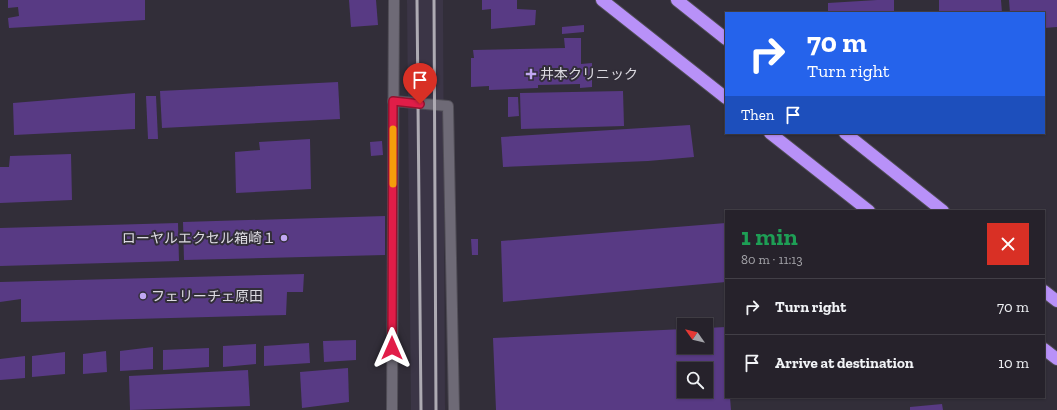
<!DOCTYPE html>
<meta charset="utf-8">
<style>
:root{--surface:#26222b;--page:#322f37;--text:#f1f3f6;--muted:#a4a4a9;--line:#423f47}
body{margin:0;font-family:"Zilla Slab","Noto Sans JP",serif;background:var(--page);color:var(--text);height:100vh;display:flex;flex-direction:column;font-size:15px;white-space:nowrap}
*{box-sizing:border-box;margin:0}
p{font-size:13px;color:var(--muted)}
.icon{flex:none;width:22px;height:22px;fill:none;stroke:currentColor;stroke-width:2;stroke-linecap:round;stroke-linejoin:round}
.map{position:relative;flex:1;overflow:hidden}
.side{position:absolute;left:725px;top:210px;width:320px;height:188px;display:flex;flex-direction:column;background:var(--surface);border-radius:0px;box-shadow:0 1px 3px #0004,0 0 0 1px var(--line)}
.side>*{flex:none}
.top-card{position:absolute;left:725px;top:12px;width:320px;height:122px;border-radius:0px;box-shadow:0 1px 3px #0004,0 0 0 1px var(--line);background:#2563eb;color:#fff;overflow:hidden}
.needle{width:26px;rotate:304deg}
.buttons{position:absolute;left:677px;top:318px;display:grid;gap:8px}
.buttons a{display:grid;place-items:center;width:36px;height:36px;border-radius:0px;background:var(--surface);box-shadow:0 1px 3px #0004,0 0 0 1px var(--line);font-size:20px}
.pin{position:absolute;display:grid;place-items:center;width:34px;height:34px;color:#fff;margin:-41px -17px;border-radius:50% 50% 50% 0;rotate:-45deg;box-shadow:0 0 4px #0007}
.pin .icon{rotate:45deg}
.me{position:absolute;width:44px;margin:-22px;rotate:0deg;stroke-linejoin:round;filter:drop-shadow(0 0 3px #0008)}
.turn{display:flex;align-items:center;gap:14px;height:84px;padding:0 16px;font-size:18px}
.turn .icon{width:52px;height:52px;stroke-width:2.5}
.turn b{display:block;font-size:28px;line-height:34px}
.then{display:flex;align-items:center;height:38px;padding:0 16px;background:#0003;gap:8px;font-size:15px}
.round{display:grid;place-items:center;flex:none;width:42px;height:42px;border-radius:0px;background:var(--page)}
.summary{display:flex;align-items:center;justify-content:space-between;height:68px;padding:0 16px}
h1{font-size:24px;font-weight:700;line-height:30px;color:#1e9e55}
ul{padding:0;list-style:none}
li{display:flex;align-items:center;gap:12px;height:56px;padding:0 16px;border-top:1px solid var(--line)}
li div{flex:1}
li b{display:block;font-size:15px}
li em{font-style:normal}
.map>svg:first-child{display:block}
</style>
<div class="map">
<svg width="1057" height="410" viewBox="0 0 1057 410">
<rect width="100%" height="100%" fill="#322e39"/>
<!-- built -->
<polygon fill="#3b3546" points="407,0 443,0 445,410 411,410"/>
<!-- building -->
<g fill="#583a84" fill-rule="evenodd">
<polygon points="8,0 145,0 145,20 9,28 8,18 19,16 18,7 8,8"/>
<polygon points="349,0 376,0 378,25 351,27"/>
<polygon points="482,0 517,0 517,9 536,10 535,25 491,29 491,9 482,10"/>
<polygon points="877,0 894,0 894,13 828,13 828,3"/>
<polygon points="939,0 1001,0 1002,13 939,13"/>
<polygon points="1009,0 1057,0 1057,27 1044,28 1044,13 1010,13"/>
<polygon points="584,25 584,32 562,34 562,27"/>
<polygon points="564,38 581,38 581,64 592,63 592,87 580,88 580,84 538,85 538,88 489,90 489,86 471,87 471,58 474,58 473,50 565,48"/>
<polygon points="338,82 340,119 162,128 160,91"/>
<polygon points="623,91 624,126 521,129 520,93"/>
<polygon points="135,93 135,129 14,135 13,103"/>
<polygon points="146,96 156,96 158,139 148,139"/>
<polygon points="508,97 518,97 519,116 508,117"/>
<polygon points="690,125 694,157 648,161 503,167 501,137"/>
<polygon points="310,139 311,189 236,193 235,152 260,150 259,142"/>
<polygon points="382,141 383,155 371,156 370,142"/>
<polygon points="71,154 72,200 0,203 0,167 9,167 10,156"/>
<polygon points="385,216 385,255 184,260 183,222"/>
<polygon points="178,223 179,261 0,266 0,228"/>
<polygon points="726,223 726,282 503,302 501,241"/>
<polygon points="471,239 478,239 478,255 472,255"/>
<polygon points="304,274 303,292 287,292 286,315 21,322 21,299 0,302 0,282"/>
<path d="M726,327V397H730L731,410H496L493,338L684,329V347H706V328ZM684,369H706V391H684Z"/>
<polygon points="356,340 356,360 324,362 323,341"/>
<polygon points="309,343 310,363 264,366 264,346"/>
<polygon points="256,344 256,364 223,367 223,346"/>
<polygon points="153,347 153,369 120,371 120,351"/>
<polygon points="209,348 209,367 163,370 163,350"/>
<polygon points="106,351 107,372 83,374 83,354"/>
<polygon points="65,352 65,374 32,377 32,356"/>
<polygon points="25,356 25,378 0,380 0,359"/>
<polygon points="348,368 349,402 302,408 300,372"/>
<polygon points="248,370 250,406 130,410 129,376"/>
<polygon points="942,404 943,410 910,410 910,407"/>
</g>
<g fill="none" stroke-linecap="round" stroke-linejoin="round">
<defs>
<g id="street">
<polyline points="393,101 448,106 454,410"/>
<polyline points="392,410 394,0"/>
</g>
<g id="highway">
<polyline points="602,0 726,98"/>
<polyline points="677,0 726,39"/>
<polyline points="770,133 869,211"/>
<polyline points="845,133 943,211"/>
<polyline points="1044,291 1057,301"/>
<polyline points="1044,349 1057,359"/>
</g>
</defs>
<!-- street casing -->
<use href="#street" stroke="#504d56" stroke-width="12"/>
<!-- highway casing -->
<use href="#highway" stroke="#504d56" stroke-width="14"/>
<!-- street -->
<use href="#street" stroke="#6e6a76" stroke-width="10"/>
<!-- highway -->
<use href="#highway" stroke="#b891f8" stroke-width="12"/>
<!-- rail -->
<g stroke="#aeabb3" stroke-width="3">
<polyline points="417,0 421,410"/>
<polyline points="434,0 436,410"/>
</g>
</g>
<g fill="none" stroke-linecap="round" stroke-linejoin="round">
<defs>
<polyline id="route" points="392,348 393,101 420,104"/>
</defs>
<!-- route casing -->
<use href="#route" stroke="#92132f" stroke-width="10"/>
<!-- route -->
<use href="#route" stroke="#e11d48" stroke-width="7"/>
<!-- slow -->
<polyline stroke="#f59e0b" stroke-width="7" points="393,129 393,184"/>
</g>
<!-- markers -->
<g fill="#c2a8f3" stroke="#322e39" stroke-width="1.5">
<path d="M529 68h4v4h4v4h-4v4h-4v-4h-4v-4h4z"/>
<circle cx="284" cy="238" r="4"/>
<circle cx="143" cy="296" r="4"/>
</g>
<g text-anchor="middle" stroke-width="4" stroke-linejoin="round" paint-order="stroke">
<!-- poi labels -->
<g font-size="14" fill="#dcdae1" stroke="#322e39" text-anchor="start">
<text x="540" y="79">井本クリニック</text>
<text x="276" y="243" text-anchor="end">ローヤルエクセル箱崎１</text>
<text x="151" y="301">フェリーチェ原田</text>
</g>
</g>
</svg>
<div class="buttons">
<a><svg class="needle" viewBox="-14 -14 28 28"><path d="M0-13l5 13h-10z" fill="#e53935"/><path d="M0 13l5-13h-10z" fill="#a4a4a9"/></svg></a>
<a><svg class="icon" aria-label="search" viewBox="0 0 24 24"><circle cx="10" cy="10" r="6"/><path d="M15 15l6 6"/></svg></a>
</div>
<div class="pin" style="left:420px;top:104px;background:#d93025"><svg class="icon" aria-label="arrive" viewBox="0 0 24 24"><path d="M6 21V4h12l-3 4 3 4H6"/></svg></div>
<svg class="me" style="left:392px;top:348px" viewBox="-20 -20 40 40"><path d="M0-17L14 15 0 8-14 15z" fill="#e11d48" stroke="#fff" stroke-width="4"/></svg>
<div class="top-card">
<div class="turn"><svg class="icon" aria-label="right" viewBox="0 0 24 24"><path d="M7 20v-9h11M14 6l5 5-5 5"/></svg><div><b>70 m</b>Turn right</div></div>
<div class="then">Then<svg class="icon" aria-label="arrive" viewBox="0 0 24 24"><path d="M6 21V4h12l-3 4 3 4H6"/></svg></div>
</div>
<section class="side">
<div class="summary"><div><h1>1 min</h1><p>80 m · 11:13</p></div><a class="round" style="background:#d93025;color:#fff"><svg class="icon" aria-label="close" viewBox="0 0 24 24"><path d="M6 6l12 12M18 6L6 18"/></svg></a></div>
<ul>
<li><svg class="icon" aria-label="right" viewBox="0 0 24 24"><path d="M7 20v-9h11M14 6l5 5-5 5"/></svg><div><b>Turn right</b></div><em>70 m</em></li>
<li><svg class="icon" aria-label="arrive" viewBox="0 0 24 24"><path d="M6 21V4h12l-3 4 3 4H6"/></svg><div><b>Arrive at destination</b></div><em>10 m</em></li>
</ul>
</section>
</div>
